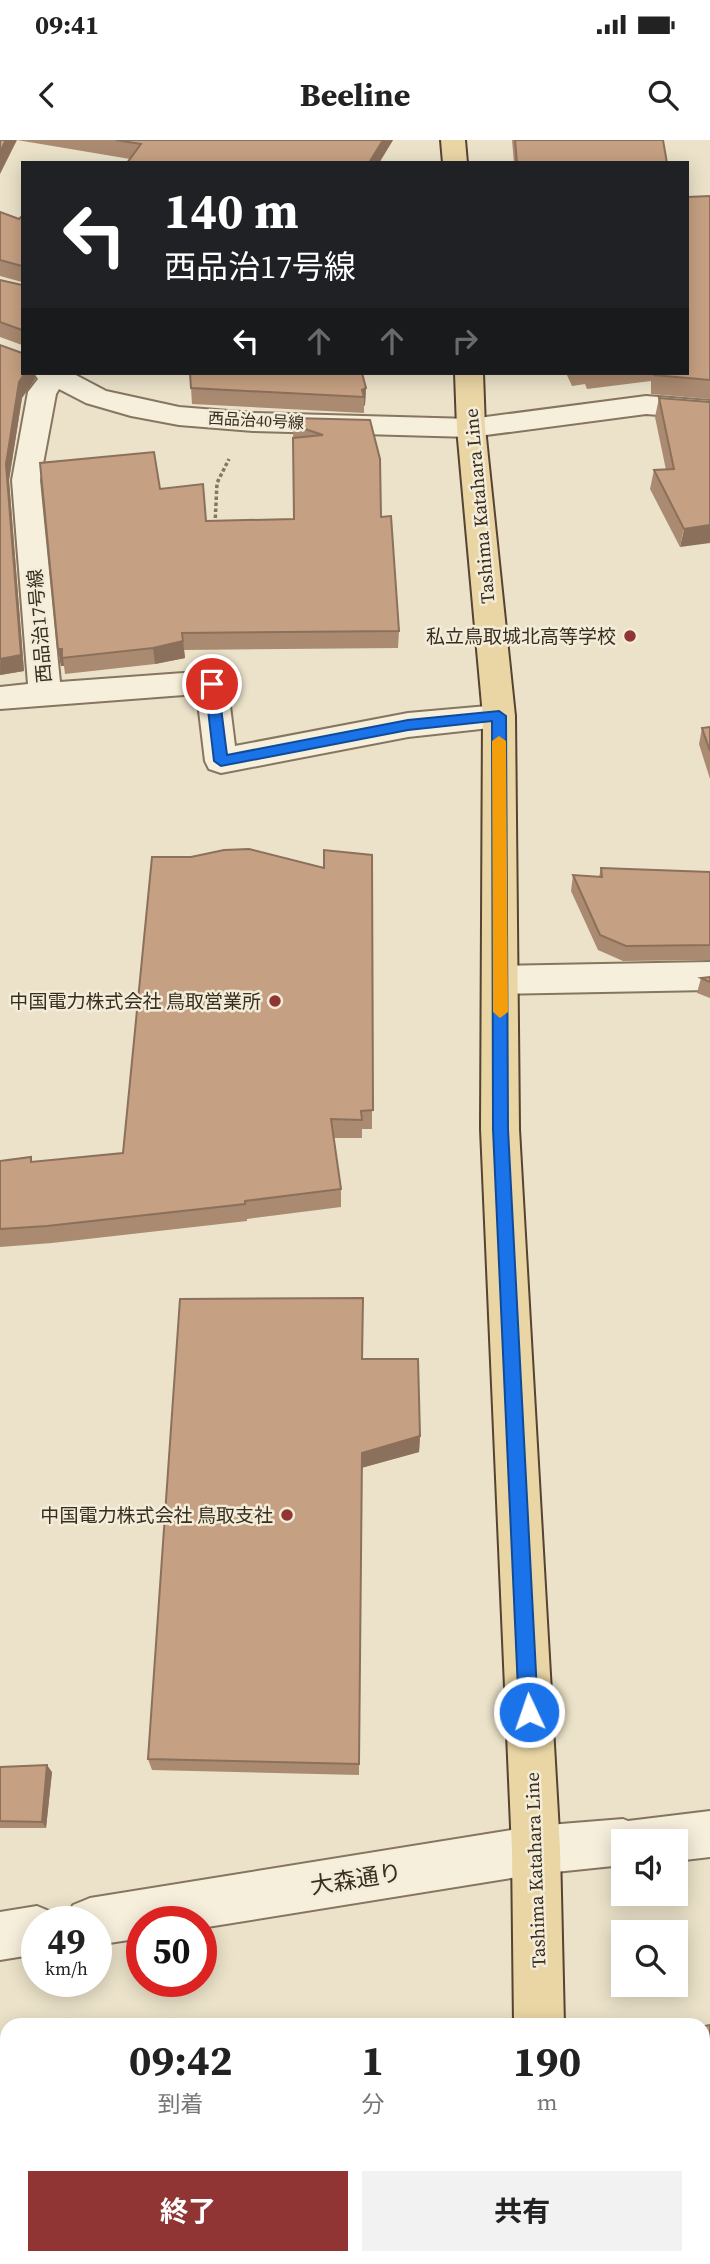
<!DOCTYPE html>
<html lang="ja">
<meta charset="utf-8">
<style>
:root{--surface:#fff;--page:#f2f2f2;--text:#222;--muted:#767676;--accent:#903534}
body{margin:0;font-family:"Source Serif 4","Noto Sans JP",serif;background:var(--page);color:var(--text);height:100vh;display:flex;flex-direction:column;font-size:26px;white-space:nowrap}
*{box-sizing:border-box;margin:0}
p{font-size:23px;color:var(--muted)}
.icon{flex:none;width:38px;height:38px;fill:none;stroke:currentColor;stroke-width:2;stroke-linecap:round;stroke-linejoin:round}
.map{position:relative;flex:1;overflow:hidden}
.details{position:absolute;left:0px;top:1878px;width:710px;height:247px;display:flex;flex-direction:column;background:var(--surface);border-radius:21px 21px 0 0;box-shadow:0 4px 18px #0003}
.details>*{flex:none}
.banner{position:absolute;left:21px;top:21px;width:668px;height:214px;border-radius:0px;box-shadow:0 4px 18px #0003;background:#202124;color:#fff;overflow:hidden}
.controls{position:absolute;left:611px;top:1689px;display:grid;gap:14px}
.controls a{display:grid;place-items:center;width:77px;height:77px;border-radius:0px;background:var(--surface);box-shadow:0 4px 18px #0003;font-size:35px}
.speed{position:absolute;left:21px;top:1766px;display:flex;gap:14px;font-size:35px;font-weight:700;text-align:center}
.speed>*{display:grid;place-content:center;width:91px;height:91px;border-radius:50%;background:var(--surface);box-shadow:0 4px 18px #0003;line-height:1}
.speed small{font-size:18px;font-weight:400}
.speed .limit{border:10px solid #d22;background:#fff;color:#111}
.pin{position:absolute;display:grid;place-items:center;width:60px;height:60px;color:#fff;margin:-30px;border:4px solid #fff;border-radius:50%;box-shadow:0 2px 7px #0007}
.me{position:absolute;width:77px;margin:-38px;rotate:357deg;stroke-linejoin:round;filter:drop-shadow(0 0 5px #0008)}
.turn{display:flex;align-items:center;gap:24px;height:147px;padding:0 28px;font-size:32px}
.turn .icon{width:91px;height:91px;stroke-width:2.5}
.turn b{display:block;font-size:49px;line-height:60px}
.lanes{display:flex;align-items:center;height:66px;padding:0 28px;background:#0003;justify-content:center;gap:35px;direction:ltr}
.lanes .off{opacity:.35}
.eta{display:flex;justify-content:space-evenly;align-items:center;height:119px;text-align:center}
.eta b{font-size:42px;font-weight:700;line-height:49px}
.button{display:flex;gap:14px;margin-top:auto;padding:14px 28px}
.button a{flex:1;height:80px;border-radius:0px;background:var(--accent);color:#fff;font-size:28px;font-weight:700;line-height:80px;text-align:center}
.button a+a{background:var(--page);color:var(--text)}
.status{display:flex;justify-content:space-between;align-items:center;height:49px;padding:0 35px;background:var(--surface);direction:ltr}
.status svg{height:19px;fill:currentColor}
header{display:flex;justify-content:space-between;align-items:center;height:91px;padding:0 28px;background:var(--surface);font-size:32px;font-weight:700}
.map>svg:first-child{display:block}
</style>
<div class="status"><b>09:41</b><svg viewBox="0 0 49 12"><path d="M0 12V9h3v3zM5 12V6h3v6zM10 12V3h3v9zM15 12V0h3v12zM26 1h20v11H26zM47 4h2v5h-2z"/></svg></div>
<header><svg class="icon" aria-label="back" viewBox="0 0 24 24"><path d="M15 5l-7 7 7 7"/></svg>Beeline<svg class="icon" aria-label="search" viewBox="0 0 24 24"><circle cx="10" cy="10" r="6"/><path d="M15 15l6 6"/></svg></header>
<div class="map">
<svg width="710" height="2124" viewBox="0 0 710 2124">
<rect width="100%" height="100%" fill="#ebe2c9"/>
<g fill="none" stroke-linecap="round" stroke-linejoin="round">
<defs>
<g id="minor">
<polygon points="34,233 72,233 106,251 179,267 253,273 471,279 646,256 710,261 710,279 646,274 471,297 253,291 179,285 131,276 86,263 59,249 56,254 40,340 60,542 211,531 222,534 227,542 235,606 408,573 499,565 510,568 515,576 510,584 499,587 408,597 221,633 209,629 205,621 197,554 0,569 0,547 28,544 12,340 28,252 38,239"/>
<polygon points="710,822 710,850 500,854 487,850 482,840 487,830 500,826"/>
<polygon points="710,1671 710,1717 676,1721 676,1701 623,1701 623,1725 536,1734 201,1788 201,1782 142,1782 142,1798 96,1805 96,1782 66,1782 73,1765 90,1758 536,1686 623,1679 628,1681"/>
<polygon points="37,1766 54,1773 58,1782 37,1782 37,1814 0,1820 0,1772"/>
</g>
<g id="major">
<polygon points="441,0 465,0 467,23 443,23"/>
<polygon points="455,233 483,233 485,288 515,576 519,989 560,1710 564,1885 514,1885 512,1710 481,989 483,576 457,288"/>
<rect x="517" y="2118" width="52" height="6"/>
</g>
</defs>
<!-- minor casing -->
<use href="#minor" stroke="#86755f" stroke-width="4"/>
<!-- major casing -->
<use href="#major" stroke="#554333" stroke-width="4"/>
<!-- path -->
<polyline stroke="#86755f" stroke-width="3.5" stroke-dasharray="3.5 2.5" stroke-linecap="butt" points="215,384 217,343 229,319"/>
<!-- minor -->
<use href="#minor" fill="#f6efdc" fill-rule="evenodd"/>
<!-- major -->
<use href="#major" fill="#ead6a5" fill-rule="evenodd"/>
</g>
<!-- wall -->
<g fill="#aa8a70">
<polygon points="0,0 393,0 379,23 127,23 130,19 17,0"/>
<polygon points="512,0 663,0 667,23 514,23"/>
<polygon points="710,56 710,259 651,254 651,241 587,249 585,244 572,246 566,233 688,233"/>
<polygon points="0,72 19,79 23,75 23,233 34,233 35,239 22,258 9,340 24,531 0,535 0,205 22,213 22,205 0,197 0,140 22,145 22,142 0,136"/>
<polygon points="191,248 366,248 365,265 364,266 364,273 192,264"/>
<polygon points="659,258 710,262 680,407 650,349 654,330 666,330 655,277"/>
<polygon points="293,278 370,280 381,377 399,491 398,508 184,510 185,518 155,524 65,534 64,526 61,526 58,509 160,349 206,381 294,379"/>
<polygon points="710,587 710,639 699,604 702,588"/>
<polygon points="372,715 372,989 362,989 362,998 333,998 341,1049 341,1067 247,1079 247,1081 52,1103 0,1107 0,1021 32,1022 123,1013 324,728"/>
<polygon points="601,728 710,732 710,820 623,821 598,810 571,751 573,735 599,737"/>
<polygon points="710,837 710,858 697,853 701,838"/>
<polygon points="362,1219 420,1296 419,1312 361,1328 359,1635 152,1630 148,1619"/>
<polygon points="0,1627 52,1632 46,1688 0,1688"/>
<polygon points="710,1885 710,2006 708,2006 704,1973 704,1886"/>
</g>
<!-- shaded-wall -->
<g fill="#8b705b">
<polygon points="6,0 17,0 0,34 0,12"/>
<polygon points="383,0 393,0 379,23 369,23"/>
<polygon points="25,233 34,233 35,239 22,258 9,340 24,531 0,535 6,324 19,242"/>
<polygon points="366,248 365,265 364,266 364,257 362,250"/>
<polygon points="710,385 710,403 680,407 684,389"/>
<polygon points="183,501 185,518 155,524 153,508"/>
<polygon points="58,509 62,509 64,526 61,526"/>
<polygon points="420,1296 419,1312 361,1328 362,1313"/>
<polygon points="47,1625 52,1632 46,1688 42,1682"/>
</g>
<!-- building -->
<g fill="#c6a082" stroke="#8b705b" stroke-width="2">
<polygon points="0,0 6,0 0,12"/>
<polygon points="116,0 383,0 369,23 127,23 141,4"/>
<polygon points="515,0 663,0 667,23 517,23"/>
<polygon points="710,56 710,240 654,235 654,233 688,233 688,57"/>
<polygon points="0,72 19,79 23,75 23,233 25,233 19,242 6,324 21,515 0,519 0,205 22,213 22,190 0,182 0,140 22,145 22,126 0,120"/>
<polygon points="190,233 362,233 366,248 362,250 364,257 191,248"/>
<polygon points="659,258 710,262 710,385 684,389 654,330 674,329"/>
<polygon points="293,278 370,280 380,319 381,377 391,376 399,491 182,493 183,501 153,508 62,518 62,509 58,509 40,323 154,312 160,349 203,344 206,381 294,379 293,298 323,295 293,285"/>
<polygon points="710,587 710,611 702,588"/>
<polygon points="249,709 324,728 324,710 372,715 373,970 361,971 362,980 331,979 341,1049 245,1061 245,1064 47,1086 0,1089 0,1021 31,1017 31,1022 123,1013 152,717 191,717 224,710"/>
<polygon points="601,728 710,732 710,805 626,806 600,795 573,735 602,737"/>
<polygon points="710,837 710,842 701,838"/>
<polygon points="363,1158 362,1219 418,1219 420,1296 362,1313 359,1624 148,1619 180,1159"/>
<polygon points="47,1625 42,1682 0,1681 0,1627"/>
<polygon points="710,1885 710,1963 704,1919 704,1886"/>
</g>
<!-- route -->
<polygon fill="#1a73e8" stroke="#114b97" stroke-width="2" points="212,540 218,544 227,615 408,580 499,571 506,576 508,989 538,1572 535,1578 529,1581 522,1578 519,1572 493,989 492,581 408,590 221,626 214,621 205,544"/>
<!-- slow -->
<polygon fill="#f59e0b" points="499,596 506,601 508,872 500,878 493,872 492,601"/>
<!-- markers -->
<g fill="#903534" stroke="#f3ecd8" stroke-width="2.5">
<circle cx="630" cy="496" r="7"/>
<circle cx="275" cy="861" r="7"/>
<circle cx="287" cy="1375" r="7"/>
</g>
<g text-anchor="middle" stroke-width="5" stroke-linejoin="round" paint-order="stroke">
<!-- far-street labels -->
<g font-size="16" fill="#382d21" stroke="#f3ecd8">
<text transform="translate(256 280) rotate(3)" y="6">西品治40号線</text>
</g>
<!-- street labels -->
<g font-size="19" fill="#382d21" stroke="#f3ecd8">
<text transform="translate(479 366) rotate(-95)" y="7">Tashima Katahara Line</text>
<text transform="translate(39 486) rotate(-95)" y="7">西品治17号線</text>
<text transform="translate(535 1730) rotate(-92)" y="7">Tashima Katahara Line</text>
</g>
<!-- poi labels -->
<g font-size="19" fill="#382d21" stroke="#f3ecd8" text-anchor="end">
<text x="616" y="503">私立鳥取城北高等学校</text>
<text x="261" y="868">中国電力株式会社 鳥取営業所</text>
<text x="273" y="1382">中国電力株式会社 鳥取支社</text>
</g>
<!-- near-street labels -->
<g font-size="23" fill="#382d21" stroke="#f3ecd8">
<text transform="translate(356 1739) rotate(-9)" y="8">大森通り</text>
</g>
</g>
</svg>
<div class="controls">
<a><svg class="icon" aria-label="sound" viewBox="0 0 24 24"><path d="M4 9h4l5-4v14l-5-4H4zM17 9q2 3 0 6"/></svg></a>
<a><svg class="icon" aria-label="search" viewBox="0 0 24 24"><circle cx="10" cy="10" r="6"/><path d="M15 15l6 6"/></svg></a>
</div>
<div class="speed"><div>49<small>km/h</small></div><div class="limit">50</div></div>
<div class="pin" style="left:212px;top:544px;background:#d93025"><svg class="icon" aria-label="arrive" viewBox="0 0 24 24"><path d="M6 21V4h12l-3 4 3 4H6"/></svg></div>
<svg class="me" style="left:529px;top:1572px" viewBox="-20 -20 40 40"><circle r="17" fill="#1a73e8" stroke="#fff" stroke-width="3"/><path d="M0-11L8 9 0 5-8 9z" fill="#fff"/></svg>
<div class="banner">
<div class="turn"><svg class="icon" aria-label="left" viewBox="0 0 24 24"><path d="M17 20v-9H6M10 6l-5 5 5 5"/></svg><div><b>140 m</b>西品治17号線</div></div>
<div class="lanes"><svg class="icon" aria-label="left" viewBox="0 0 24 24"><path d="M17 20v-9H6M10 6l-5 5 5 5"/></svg><svg class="icon off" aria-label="ahead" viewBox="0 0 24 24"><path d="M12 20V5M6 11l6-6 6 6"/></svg><svg class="icon off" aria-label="ahead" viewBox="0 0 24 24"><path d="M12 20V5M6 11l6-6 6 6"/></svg><svg class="icon off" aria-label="right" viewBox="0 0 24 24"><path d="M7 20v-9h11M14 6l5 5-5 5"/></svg></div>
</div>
<section class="details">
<div class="eta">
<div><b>09:42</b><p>到着</p></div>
<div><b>1</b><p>分</p></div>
<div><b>190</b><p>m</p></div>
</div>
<div class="button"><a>終了</a><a>共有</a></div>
</section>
</div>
